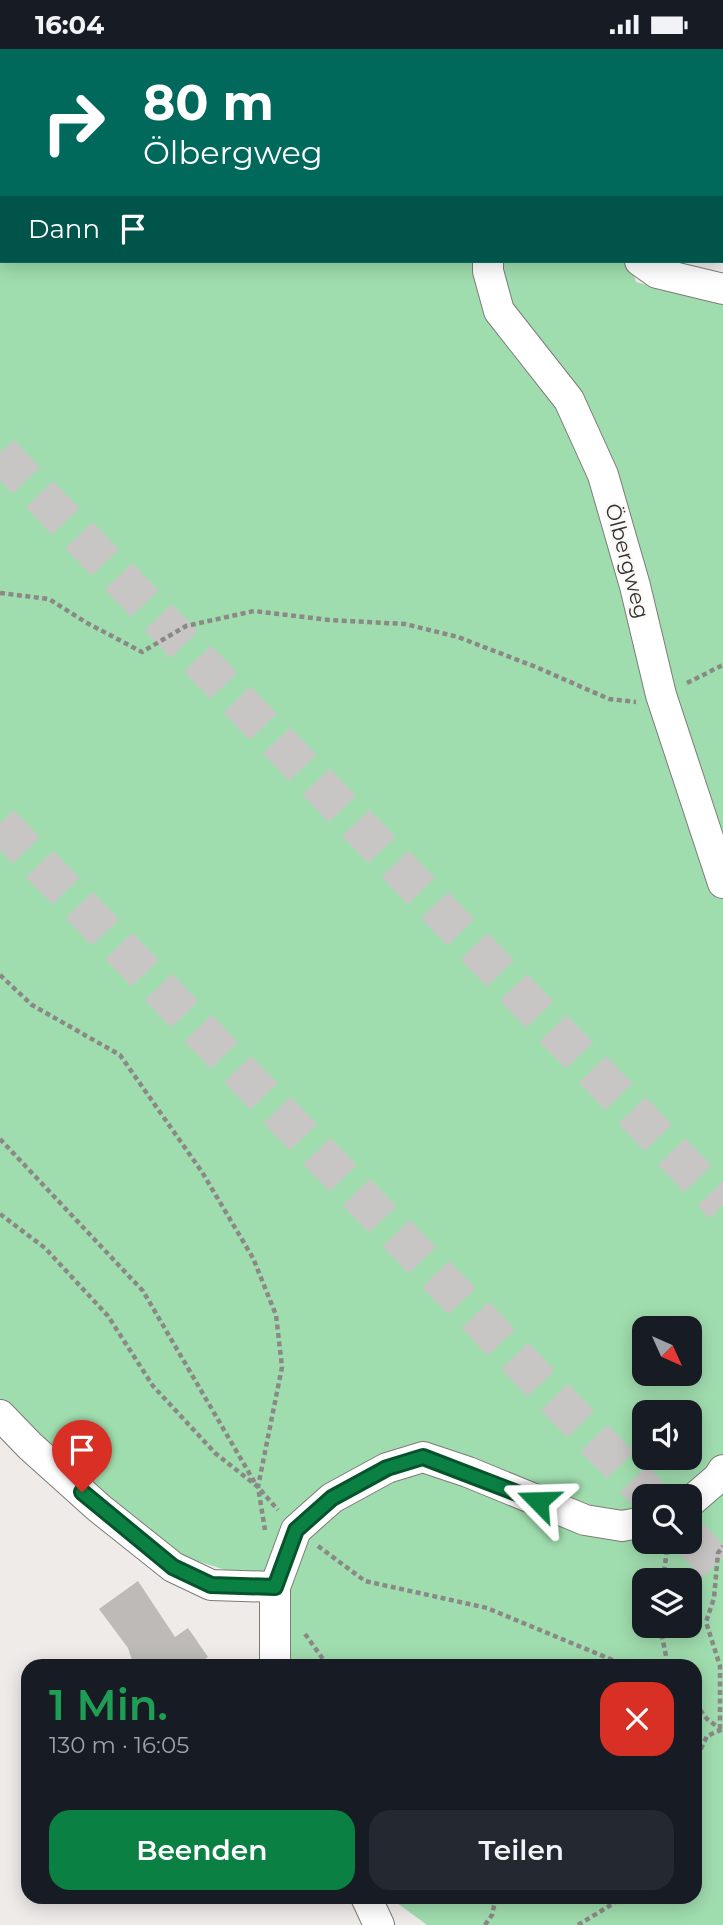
<!DOCTYPE html>
<html lang="de">
<meta charset="utf-8">
<style>
:root{--surface:#171b24;--page:#242831;--text:#f1f3f6;--muted:#9ea1a6;--accent:#0b8043}
body{margin:0;font-family:Montserrat,sans-serif;background:var(--page);color:var(--text);height:100vh;display:flex;flex-direction:column;font-size:26px;white-space:nowrap}
*{box-sizing:border-box;margin:0}
p{font-size:23px;color:var(--muted)}
.icon{flex:none;width:38px;height:38px;fill:none;stroke:currentColor;stroke-width:2;stroke-linecap:round;stroke-linejoin:round}
.map{position:relative;flex:1;overflow:hidden}
.drawer{position:absolute;left:21px;top:1610px;width:681px;height:245px;display:flex;flex-direction:column;background:var(--surface);border-radius:21px;box-shadow:0 4px 18px #0003}
.drawer>*{flex:none}
.hud{position:absolute;left:0px;top:0px;width:724px;height:214px;box-shadow:0 4px 18px #0003;background:#00695c;color:#fff;overflow:hidden}
.needle{width:46px;rotate:135deg}
.controls{position:absolute;left:632px;top:1267px;display:grid;gap:14px}
.controls a{display:grid;place-items:center;width:70px;height:70px;border-radius:14px;background:var(--surface);box-shadow:0 4px 18px #0003;font-size:35px}
.pin{position:absolute;display:grid;place-items:center;width:60px;height:60px;color:#fff;margin:-72px -30px;border-radius:50% 50% 50% 0;rotate:-45deg;box-shadow:0 0 7px #0007}
.pin .icon{rotate:45deg}
.me{position:absolute;width:77px;margin:-38px;rotate:292deg;stroke-linejoin:round;filter:drop-shadow(0 0 5px #0008)}
.turn{display:flex;align-items:center;gap:24px;height:147px;padding:0 28px;font-size:32px}
.turn .icon{width:91px;height:91px;stroke-width:2.5}
.turn b{display:block;font-size:49px;line-height:60px}
.then{display:flex;align-items:center;height:66px;padding:0 28px;background:#0003;gap:14px;font-size:26px}
.round{display:grid;place-items:center;flex:none;width:74px;height:74px;border-radius:21px;background:var(--page)}
.overview{display:flex;align-items:center;justify-content:space-between;height:119px;padding:0 28px}
h1{font-size:42px;font-weight:600;line-height:52px;color:#1e9e55}
.action{display:flex;gap:14px;margin-top:auto;padding:14px 28px}
.action a{flex:1;height:80px;border-radius:21px;background:var(--accent);color:#fff;font-size:28px;font-weight:600;line-height:80px;text-align:center}
.action a+a{background:var(--page);color:var(--text)}
.status{display:flex;justify-content:space-between;align-items:center;height:49px;padding:0 35px;background:var(--surface);direction:ltr}
.status svg{height:19px;fill:currentColor}
.map>svg:first-child{display:block}
</style>
<div class="status"><b>16:04</b><svg viewBox="0 0 49 12"><path d="M0 12V9h3v3zM5 12V6h3v6zM10 12V3h3v9zM15 12V0h3v12zM26 1h20v11H26zM47 4h2v5h-2z"/></svg></div>
<div class="map">
<svg width="723" height="1876" viewBox="0 0 723 1876">
<rect width="100%" height="100%" fill="#eeebe9"/>
<!-- green -->
<path fill="#a0ddae" fill-rule="evenodd" d="M0,0H723V212V2H2V212H629L636,233L723,256V1876H427L389,1848H695V1617H292L277,1537L165,1502L0,1352ZM644,1279H690V1325H644ZM644,1363H690V1409H644ZM644,1447H690V1493H644ZM644,1531H690V1577H644Z"/>
<!-- building -->
<polygon fill="#bdbab8" points="138,1532 175,1588 188,1579 208,1608 194,1617 134,1617 128,1599 99,1560"/>
<g fill="none" stroke-linecap="round" stroke-linejoin="round">
<!-- motorway-tunnel -->
<g stroke="#c8c6c4" stroke-width="38" stroke-dasharray="38 19" stroke-linecap="butt">
<polyline points="0,404 723,1156"/>
<polyline points="0,774 650,1447"/>
<polyline points="690,1488 723,1523"/>
</g>
<defs>
<polyline id="service" points="228,0 233,2"/>
<g id="minor">
<polyline points="454,0 455,2"/>
<polyline points="488,212 488,222 499,262 569,351 603,426 635,537 661,646 723,834"/>
<polyline points="640,212 657,224 723,240"/>
<polyline points="0,1366 30,1397 99,1459 173,1518 211,1536 275,1538 275,1617"/>
<polyline points="690,1453 718,1429 723,1421"/>
<polyline points="275,1538 296,1481 332,1449 387,1419 423,1408 468,1423 585,1471 622,1477 644,1473"/>
<polyline points="366,1848 379,1876"/>
</g>
</defs>
<!-- service casing -->
<use href="#service" stroke="#7d7b78" stroke-width="18"/>
<!-- minor casing -->
<use href="#minor" stroke="#7d7b78" stroke-width="32"/>
<!-- path -->
<g stroke="#8b8988" stroke-width="4.5" stroke-dasharray="5 3.5" stroke-linecap="butt">
<polyline points="0,544 49,550 87,574 142,603 186,577 254,562 329,571 405,575 458,588 536,618 609,650 636,653"/>
<polyline points="687,634 723,616"/>
<polyline points="0,926 32,956 120,1006 202,1123 253,1209 276,1266 282,1318 258,1438 265,1481"/>
<polyline points="0,1090 143,1242 255,1434"/>
<polyline points="0,1165 45,1199 108,1267 153,1337 215,1404 258,1438 278,1461"/>
<polyline points="318,1497 365,1532 487,1559 627,1617"/>
<polyline points="663,1531 668,1493"/>
<polyline points="660,1577 668,1617"/>
<polyline points="305,1585 328,1617"/>
<polyline points="695,1654 707,1670 719,1679"/>
<polyline points="720,1680 720,1617 706,1573 714,1549 718,1504 723,1497"/>
<polyline points="695,1742 699,1704 707,1687 723,1680"/>
<polyline points="485,1876 492,1866 496,1848"/>
<polyline points="578,1876 624,1848"/>
</g>
<!-- service -->
<use href="#service" stroke="#fff" stroke-width="16"/>
<!-- minor -->
<use href="#minor" stroke="#fff" stroke-width="30"/>
</g>
<g fill="none" stroke-linecap="round" stroke-linejoin="round">
<defs>
<polyline id="route" points="82,1443 173,1518 211,1536 275,1538 296,1481 332,1449 387,1419 423,1408 538,1452"/>
</defs>
<!-- route casing -->
<use href="#route" stroke="#07532c" stroke-width="18"/>
<!-- route -->
<use href="#route" stroke="#0b8043" stroke-width="12"/>
</g>
<g text-anchor="middle" stroke-width="5" stroke-linejoin="round" paint-order="stroke">
<!-- street labels -->
<g font-size="21" fill="#323130" stroke="#fbf9f6">
<text transform="translate(627 512) rotate(75)" y="7">Ölbergweg</text>
</g>
</g>
</svg>
<div class="controls">
<a><svg class="needle" viewBox="-14 -14 28 28"><path d="M0-13l5 13h-10z" fill="#e53935"/><path d="M0 13l5-13h-10z" fill="#9ea1a6"/></svg></a>
<a><svg class="icon" aria-label="sound" viewBox="0 0 24 24"><path d="M4 9h4l5-4v14l-5-4H4zM17 9q2 3 0 6"/></svg></a>
<a><svg class="icon" aria-label="search" viewBox="0 0 24 24"><circle cx="10" cy="10" r="6"/><path d="M15 15l6 6"/></svg></a>
<a><svg class="icon" aria-label="layers" viewBox="0 0 24 24"><path d="M12 4l9 5-9 5-9-5zM3 14l9 5 9-5"/></svg></a>
</div>
<div class="pin" style="left:82px;top:1443px;background:#d93025"><svg class="icon" aria-label="arrive" viewBox="0 0 24 24"><path d="M6 21V4h12l-3 4 3 4H6"/></svg></div>
<svg class="me" style="left:538px;top:1452px" viewBox="-20 -20 40 40"><path d="M0-17L14 15 0 8-14 15z" fill="#0b8043" stroke="#fff" stroke-width="4"/></svg>
<div class="hud">
<div class="turn"><svg class="icon" aria-label="right" viewBox="0 0 24 24"><path d="M7 20v-9h11M14 6l5 5-5 5"/></svg><div><b>80 m</b>Ölbergweg</div></div>
<div class="then">Dann<svg class="icon" aria-label="arrive" viewBox="0 0 24 24"><path d="M6 21V4h12l-3 4 3 4H6"/></svg></div>
</div>
<section class="drawer">
<div class="overview"><div><h1>1 Min.</h1><p>130 m · 16:05</p></div><a class="round" style="background:#d93025;color:#fff"><svg class="icon" aria-label="close" viewBox="0 0 24 24"><path d="M6 6l12 12M18 6L6 18"/></svg></a></div>
<div class="action"><a>Beenden</a><a>Teilen</a></div>
</section>
</div>
